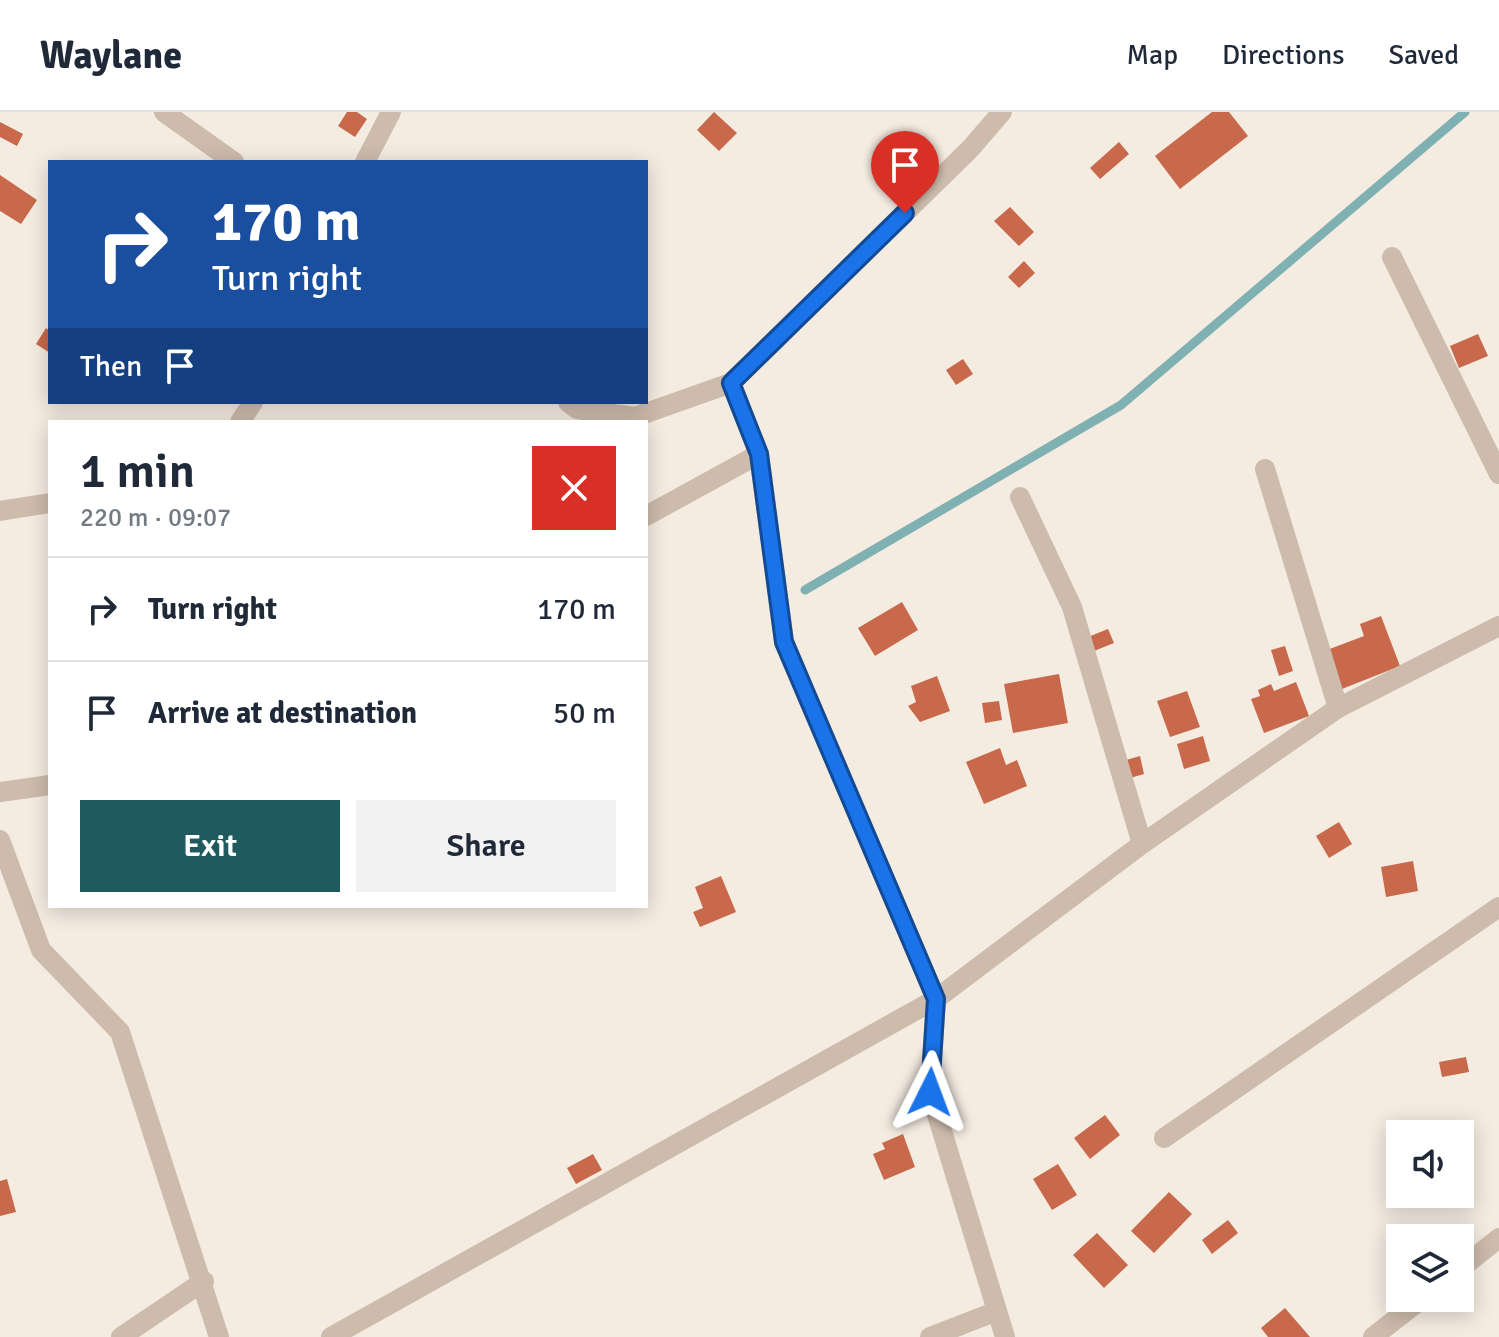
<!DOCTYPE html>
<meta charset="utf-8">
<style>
:root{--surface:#fff;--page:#f2f2f3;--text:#1f2937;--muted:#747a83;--line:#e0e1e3;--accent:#1f5a5e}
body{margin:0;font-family:Signika,sans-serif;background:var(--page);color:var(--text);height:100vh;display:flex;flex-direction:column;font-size:30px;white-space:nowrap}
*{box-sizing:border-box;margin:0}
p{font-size:26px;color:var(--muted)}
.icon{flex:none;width:44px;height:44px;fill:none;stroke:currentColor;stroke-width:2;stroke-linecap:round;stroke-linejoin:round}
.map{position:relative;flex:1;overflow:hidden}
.side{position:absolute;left:48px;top:308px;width:600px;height:488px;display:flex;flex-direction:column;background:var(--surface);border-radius:0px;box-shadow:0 4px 20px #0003}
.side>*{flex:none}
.top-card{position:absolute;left:48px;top:48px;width:600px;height:244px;border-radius:0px;box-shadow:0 4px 20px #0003;background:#1a4fa0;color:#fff;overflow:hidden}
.fabs{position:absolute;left:1386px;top:1008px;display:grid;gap:16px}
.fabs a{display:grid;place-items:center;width:88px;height:88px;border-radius:0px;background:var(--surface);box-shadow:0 4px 20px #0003;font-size:40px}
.pin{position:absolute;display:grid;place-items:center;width:68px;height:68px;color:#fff;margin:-82px -34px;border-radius:50% 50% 50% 0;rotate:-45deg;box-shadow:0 0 8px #0007}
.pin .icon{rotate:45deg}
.me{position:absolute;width:88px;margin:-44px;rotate:3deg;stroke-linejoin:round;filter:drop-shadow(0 0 6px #0008)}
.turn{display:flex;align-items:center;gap:28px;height:168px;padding:0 32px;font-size:36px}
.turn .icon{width:104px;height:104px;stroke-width:2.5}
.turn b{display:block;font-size:56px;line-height:68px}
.then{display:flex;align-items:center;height:76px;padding:0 32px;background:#0003;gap:16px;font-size:30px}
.round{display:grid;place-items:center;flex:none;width:84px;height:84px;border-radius:0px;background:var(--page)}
.overview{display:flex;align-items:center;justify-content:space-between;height:136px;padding:0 32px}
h1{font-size:48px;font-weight:600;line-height:60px}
.button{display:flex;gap:16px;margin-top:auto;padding:16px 32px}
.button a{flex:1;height:92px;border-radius:0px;background:var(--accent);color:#fff;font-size:32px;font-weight:600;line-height:92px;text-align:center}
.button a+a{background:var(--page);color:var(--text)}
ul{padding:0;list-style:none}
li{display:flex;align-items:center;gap:24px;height:104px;padding:0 32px;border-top:2px solid var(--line)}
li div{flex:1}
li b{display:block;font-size:30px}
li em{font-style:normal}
header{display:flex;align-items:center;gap:48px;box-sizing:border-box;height:112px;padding:0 40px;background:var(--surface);border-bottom:2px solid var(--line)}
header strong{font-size:38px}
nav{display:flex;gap:44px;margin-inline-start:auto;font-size:28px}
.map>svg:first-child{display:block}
</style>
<header>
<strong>Waylane</strong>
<nav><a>Map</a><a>Directions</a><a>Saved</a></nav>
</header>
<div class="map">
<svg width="1499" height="1225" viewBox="0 0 1499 1225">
<rect width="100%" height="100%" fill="#f4ebe1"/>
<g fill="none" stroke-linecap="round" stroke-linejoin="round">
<!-- stream -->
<polyline stroke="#7fb0b2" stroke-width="9" points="805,478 1121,293 1465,0"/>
</g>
<!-- building -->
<g fill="#c8694b">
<polygon points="347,0 357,0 367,7 355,25 338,14"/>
<polygon points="714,0 737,21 719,39 697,18"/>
<polygon points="1212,0 1229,0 1248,24 1180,77 1155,44"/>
<polygon points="0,10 23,22 17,34 0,25"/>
<polygon points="1119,30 1129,42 1100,67 1090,56"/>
<polygon points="0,63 37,88 21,112 0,99"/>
<polygon points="1010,95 1034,120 1019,134 994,109"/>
<polygon points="1024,149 1035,161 1019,176 1008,165"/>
<polygon points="46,216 50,219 50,241 36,232"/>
<polygon points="1478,222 1488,244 1459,256 1450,234"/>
<polygon points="963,247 973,262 956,273 946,258"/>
<polygon points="902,490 918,518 875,544 858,516"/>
<polygon points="1381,504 1400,554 1342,577 1327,538 1364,524 1360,512"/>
<polygon points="1108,517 1114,531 1089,541 1083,527"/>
<polygon points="1285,534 1293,559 1279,564 1271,538"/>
<polygon points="1059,562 1068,611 1013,621 1004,572"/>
<polygon points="937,564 950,599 920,610 908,594 916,590 911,574"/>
<polygon points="1296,570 1309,604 1264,621 1251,587 1260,584 1258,578 1271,572 1274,579"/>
<polygon points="1187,579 1200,615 1170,625 1157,589"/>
<polygon points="999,589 1002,608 985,611 982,591"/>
<polygon points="1203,624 1210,649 1184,657 1177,632"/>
<polygon points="1000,636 1006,653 1017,648 1027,674 984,692 966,650"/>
<polygon points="1140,644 1144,662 1120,669 1116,651"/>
<polygon points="1339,710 1352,732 1329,746 1316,724"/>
<polygon points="1413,749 1418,779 1386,785 1381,755"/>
<polygon points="721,764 736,800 700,815 693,800 703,796 695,775"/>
<polygon points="1466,945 1469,960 1442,965 1439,950"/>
<polygon points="1105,1003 1120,1023 1090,1047 1074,1026"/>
<polygon points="903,1022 915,1055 884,1068 873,1042 885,1037 882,1031"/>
<polygon points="593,1042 602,1058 576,1072 567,1056"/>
<polygon points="1058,1052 1077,1083 1052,1098 1033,1067"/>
<polygon points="7,1067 16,1100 0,1104 0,1069"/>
<polygon points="1169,1080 1192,1102 1154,1141 1131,1119"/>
<polygon points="1228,1108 1238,1121 1212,1142 1202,1128"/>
<polygon points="1097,1121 1128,1153 1104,1176 1073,1143"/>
<polygon points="1285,1196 1310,1225 1268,1225 1261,1216"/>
</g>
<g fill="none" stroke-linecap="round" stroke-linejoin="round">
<!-- minor -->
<g stroke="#cdbbac" stroke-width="20">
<polyline points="164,0 234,50"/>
<polyline points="365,50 391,0"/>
<polyline points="1392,145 1499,362"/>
<polyline points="731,271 759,342 784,530 936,887 930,980 1005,1225"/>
<polyline points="568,290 577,297 635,305 731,271 970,37 1002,0"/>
<polyline points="240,310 253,290"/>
<polyline points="1265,357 1338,596"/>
<polyline points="1020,385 1072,495 1142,732"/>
<polyline points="0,399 50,391"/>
<polyline points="646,404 759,342"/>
<polyline points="0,680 50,673"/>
<polyline points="0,728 41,838 120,920 219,1225"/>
<polyline points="1164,1026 1499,795"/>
<polyline points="1460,1157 1499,1126"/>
<polyline points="121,1225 204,1169"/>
<polyline points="331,1225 936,887 1142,732 1338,596 1499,514"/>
<polyline points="930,1225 997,1199"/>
<polyline points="1373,1225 1423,1186"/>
</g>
</g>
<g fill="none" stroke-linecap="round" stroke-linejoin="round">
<defs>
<polyline id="route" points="905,101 731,271 759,342 784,530 936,887 930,980"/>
</defs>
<!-- route casing -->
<use href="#route" stroke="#114b97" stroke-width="20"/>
<!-- route -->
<use href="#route" stroke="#1a73e8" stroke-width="14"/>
</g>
</svg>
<div class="fabs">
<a><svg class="icon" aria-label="sound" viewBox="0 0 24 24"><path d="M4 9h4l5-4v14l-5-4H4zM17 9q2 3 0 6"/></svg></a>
<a><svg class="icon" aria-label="layers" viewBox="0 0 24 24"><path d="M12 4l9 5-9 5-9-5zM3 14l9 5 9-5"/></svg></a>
</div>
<div class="pin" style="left:905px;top:101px;background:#d93025"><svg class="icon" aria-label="arrive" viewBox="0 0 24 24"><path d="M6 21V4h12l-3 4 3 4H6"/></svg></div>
<svg class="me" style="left:930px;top:980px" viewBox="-20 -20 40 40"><path d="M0-17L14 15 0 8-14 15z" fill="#1a73e8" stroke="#fff" stroke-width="4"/></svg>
<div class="top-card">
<div class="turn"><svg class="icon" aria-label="right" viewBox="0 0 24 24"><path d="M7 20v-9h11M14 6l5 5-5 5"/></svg><div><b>170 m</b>Turn right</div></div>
<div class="then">Then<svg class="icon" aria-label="arrive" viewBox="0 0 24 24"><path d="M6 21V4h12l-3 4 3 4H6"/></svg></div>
</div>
<section class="side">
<div class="overview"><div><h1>1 min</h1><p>220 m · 09:07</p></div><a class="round" style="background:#d93025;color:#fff"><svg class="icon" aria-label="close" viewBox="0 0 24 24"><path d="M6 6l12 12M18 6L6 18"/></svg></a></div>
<ul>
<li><svg class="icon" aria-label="right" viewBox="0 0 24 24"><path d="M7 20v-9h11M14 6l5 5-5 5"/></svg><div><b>Turn right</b></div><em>170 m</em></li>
<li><svg class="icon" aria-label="arrive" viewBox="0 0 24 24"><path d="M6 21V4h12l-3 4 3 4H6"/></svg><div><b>Arrive at destination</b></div><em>50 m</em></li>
</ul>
<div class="button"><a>Exit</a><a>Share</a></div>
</section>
</div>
